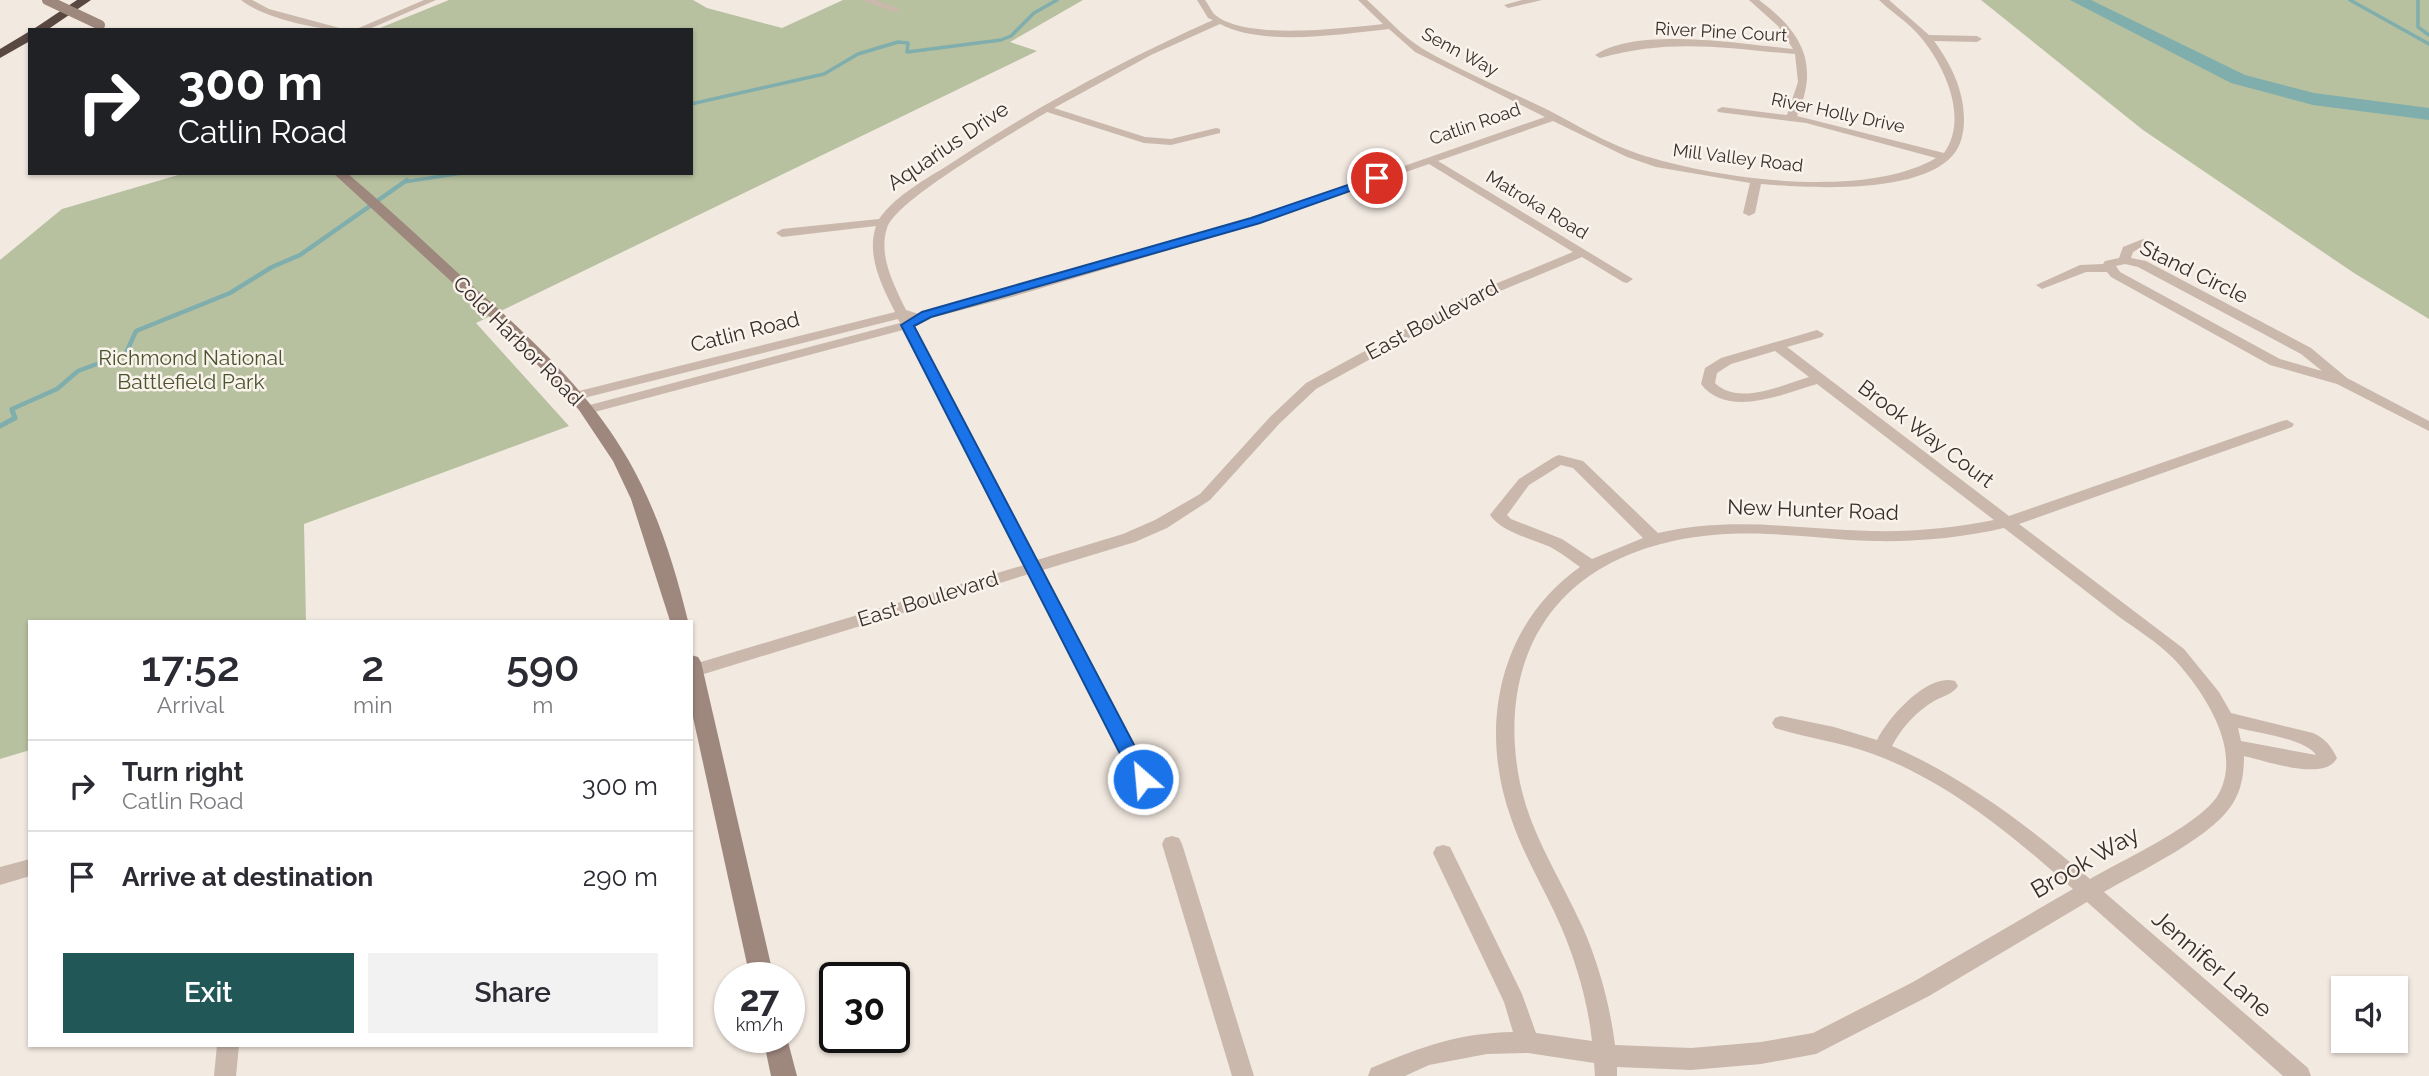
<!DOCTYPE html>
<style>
:root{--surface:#fff;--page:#f2f2f3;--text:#2b2b33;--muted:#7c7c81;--line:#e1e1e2;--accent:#225758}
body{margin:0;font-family:Raleway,sans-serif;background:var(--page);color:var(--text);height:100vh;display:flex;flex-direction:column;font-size:26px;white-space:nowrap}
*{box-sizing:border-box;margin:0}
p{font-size:23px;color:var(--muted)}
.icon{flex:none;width:38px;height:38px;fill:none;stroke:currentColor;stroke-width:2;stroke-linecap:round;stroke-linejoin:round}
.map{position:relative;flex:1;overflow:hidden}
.sheet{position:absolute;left:28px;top:620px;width:665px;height:427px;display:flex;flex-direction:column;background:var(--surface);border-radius:0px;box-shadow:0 2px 5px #0004}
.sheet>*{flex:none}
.guide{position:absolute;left:28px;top:28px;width:665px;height:147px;border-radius:0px;box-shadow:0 2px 5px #0004;background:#202124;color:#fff;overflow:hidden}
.tools{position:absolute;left:2331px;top:976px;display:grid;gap:14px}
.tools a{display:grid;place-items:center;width:77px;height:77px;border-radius:0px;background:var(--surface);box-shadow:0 2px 5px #0004;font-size:35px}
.speed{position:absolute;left:714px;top:962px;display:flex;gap:14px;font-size:35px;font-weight:700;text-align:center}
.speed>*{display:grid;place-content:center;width:91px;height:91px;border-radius:50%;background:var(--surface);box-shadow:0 2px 5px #0004;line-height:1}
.speed small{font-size:18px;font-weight:400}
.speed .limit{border:4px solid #111;border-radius:10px;background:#fff;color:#111}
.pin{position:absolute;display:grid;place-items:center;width:60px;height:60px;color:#fff;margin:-30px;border:4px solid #fff;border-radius:50%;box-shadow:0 2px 7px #0007}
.me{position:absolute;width:77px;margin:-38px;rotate:333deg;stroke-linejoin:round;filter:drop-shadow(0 0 5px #0008)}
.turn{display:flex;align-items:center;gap:24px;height:147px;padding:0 35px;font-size:32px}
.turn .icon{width:91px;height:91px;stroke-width:2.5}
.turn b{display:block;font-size:49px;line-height:60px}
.eta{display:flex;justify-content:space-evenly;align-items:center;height:119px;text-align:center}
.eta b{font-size:42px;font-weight:600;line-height:49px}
.button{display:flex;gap:14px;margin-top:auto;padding:14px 35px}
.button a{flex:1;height:80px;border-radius:0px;background:var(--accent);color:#fff;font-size:28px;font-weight:600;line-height:80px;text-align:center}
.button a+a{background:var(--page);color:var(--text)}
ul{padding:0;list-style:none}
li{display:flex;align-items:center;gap:21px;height:91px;padding:0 35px;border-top:2px solid var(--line)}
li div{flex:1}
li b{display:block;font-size:26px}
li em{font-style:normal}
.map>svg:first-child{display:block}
</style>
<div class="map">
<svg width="2429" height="1076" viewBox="0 0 2429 1076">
<rect width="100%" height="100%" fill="#f2e9e0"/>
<!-- green -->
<g fill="#b7c1a0">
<polygon points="449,0 693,0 707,8 782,28 843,0 1083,0 1010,42 1037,51 476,323 569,426 304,524 306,621 30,621 30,750 0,759 0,260 62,209 185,173 691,173 691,30 375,30"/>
<polygon points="1981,0 2429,0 2429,319 2354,273 2143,130"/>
</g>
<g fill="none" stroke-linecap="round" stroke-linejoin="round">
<!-- stream-far2 -->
<g stroke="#80aead" stroke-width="3.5">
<polyline points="2350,0 2429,44"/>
<polyline points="2418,0 2418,27 2429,35"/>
<polyline points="691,104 824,74 858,54 898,42 908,43 907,52 1001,40 1011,36 1034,13 1057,0"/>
<polyline points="404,182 462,173"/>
</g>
<!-- stream-far1 -->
<polyline stroke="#80aead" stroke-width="4.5" points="13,412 12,409 57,389 78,371 126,353 136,331 230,293 272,267 300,255 407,180"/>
<!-- stream -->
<polyline stroke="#80aead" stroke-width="5" points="0,426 15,418 12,410"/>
<!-- river -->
<polygon fill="#80aead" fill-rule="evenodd" points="2070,0 2091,0 2245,75 2314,93 2429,108 2429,120 2313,105 2231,83"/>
<!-- street -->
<g fill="#cab8ac" fill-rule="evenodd">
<path d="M241,0H252L269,9L347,30C318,30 263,18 241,0Z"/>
<polygon points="424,0 436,0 367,30 354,30"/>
<polygon points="862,0 875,0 901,10 894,12"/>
<path d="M1197,0H1205C1208,4 1211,10 1214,14C1244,41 1344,28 1383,24L1358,0H1367C1385,16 1403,37 1423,49C1463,72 1507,90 1548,110C1577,125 1608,144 1639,154C1715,179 1865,200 1936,158L1806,123L1718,112L1717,110L1722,107L1787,115L1798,82L1795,54C1723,48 1671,38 1600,58L1595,55C1637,26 1743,44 1793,49L1778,26L1749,0H1759C1802,32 1820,64 1797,116L1944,153C1970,117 1943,61 1916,32C1905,20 1890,11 1879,0H1889L1929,35L1977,36L1982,39L1977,42L1934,41C1951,64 1964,90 1964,120C1964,132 1961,146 1953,155C1919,195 1808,188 1761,184L1755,213L1749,216L1743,213L1750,183L1656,167L1627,157L1553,121L1438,161L1633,279L1627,283L1623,282L1582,257L1474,302L1316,389L1280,423L1210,500L1167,528L1135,542L1043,570L1152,779L1150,784L1143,787L1136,784L1029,574L691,678V665L1024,565L903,330L587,414L580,410L582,407L900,323L898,319L576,400L569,396L571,393L895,312C882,286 866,256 876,226L782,237L776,233L782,229L879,219C897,194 925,180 950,164C1034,108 1121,61 1213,20L1208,18ZM1220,24C1264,47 1341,34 1389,29L1415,52L1545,117L1252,219L919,314L906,310C894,285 878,256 887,228C895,200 1016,131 1047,112L1144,143L1171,145L1220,133V129L1216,128L1171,139L1145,137L1054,108L1151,55ZM1429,164L1573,252L1466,296L1306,383L1270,417L1200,494L1155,520L1123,534L1037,560L914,326L931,318L1012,297L1260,223Z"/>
<polygon points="1522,0 1542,0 1508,8 1504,5"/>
<path d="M2143,239L2149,243L2133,252L2131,258L2146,261L2311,348L2347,378L2429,421V431L2337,384L2270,365L2111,277L2107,272H2086L2042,289L2036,285L2080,265L2103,264L2105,261L2119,258L2123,247ZM2125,264L2138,267L2301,354L2322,371L2280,359L2120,272L2116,266Z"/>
<path d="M1817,330L1824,334L1822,337L1787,347L2009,516L2282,421L2287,420L2294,424L2292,427L2019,524L2184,649L2219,692L2231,713L2313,733C2326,739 2331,746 2337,758C2325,782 2266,761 2244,756C2244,772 2242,789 2233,803C2213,837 2140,871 2104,892L2308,1068L2311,1076H2283L2087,902L1929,996L1816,1054L1761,1064L1691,1070L1617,1067V1076H1595L1594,1063L1528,1053L1487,1054L1429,1065L1405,1076H1368L1371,1068C1421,1047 1458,1033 1513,1032L1504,1002L1433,853L1436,847L1443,845L1450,847L1522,994L1536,1033L1592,1041C1588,1003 1577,965 1562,929C1546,891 1524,857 1511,818C1478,727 1499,624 1580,567C1570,560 1559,551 1548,546C1528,537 1503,533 1490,515L1493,511L1519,479L1554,457L1559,455L1583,461L1658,533C1736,516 1794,529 1871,531C1912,532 1954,528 1994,520L1817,384C1783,394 1728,419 1701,384L1705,368L1721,358ZM1775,351L1809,377C1783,385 1738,406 1715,383L1717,373L1731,364ZM1561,465L1573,468L1643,538L1592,559L1562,539L1511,519L1507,515L1529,485ZM2004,528C2042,557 2080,587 2118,616C2136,629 2157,642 2173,658C2203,690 2244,750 2218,795C2201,824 2121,861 2090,879C2028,826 1967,779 1892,746C1902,727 1916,712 1934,701C1943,696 1953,694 1958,686L1955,681C1927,673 1888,718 1877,740L1834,727L1781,716L1775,718L1772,723L1775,728C1807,738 1841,742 1873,754C1949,782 2013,836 2073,889L1913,982L1813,1033L1761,1042L1691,1048L1615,1045C1610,1005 1599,965 1583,928C1561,879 1531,835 1520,783C1509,730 1513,670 1543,624C1591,550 1684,530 1767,534C1803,535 1838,540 1873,541C1917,542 1961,538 2004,528ZM2238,728C2258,733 2306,739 2316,755L2241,741Z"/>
<polygon points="1172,836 1179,838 1182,844 1254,1076 1232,1076 1162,844 1165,838"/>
<polygon points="30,859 30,876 0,885 0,867"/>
<polygon points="217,1045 239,1045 236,1076 214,1076"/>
</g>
<!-- secondary -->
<g fill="#9e877d" fill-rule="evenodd">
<path d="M333,173H347C385,205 421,239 458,273C521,329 587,387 629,461C657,510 675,567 688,621H670L631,499L613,461L579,410L513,338Z"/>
<polygon points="691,655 698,657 701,662 774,978 750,978 691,708"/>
<polygon points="763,1038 787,1038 797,1076 771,1076"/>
</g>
<!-- highway -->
<g fill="#594842" fill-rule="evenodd">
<polygon points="77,0 91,0 47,30 32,30"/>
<polygon points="30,31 30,41 0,58 0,49"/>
</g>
<!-- secondary-bridge -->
<polyline stroke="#9e877d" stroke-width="10" points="47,0 100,25"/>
</g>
<!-- route -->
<polygon fill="#1a73e8" stroke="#114b97" stroke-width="2" points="1377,175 1383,178 1381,180 1260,223 931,317 914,326 1152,779 1150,785 1136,785 901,325 922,312 1251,218"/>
<g text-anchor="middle" stroke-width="5" stroke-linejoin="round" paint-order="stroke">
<!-- far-street labels -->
<g font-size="18" fill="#382e2b" stroke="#faf3ec">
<text transform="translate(1721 32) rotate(3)" y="6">River Pine Court</text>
<text transform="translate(1460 52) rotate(28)" y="6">Senn Way</text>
<text transform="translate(1838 113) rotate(12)" y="6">River Holly Drive</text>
<text transform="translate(1475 124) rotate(-19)" y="6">Catlin Road</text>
<text transform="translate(1738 158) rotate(7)" y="6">Mill Valley Road</text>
<text transform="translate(1537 205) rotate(31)" y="6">Matroka Road</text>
</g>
<!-- street labels -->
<g font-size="21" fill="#382e2b" stroke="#faf3ec">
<text transform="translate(948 146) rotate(-34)" y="7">Aquarius Drive</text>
<text transform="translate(2194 272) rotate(26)" y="7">Stand Circle</text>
<text transform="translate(1432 320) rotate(-28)" y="7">East Boulevard</text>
<text transform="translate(745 332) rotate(-14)" y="7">Catlin Road</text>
<text transform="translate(518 341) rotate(45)" y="7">Cold Harbor Road</text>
<text transform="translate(1926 434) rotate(37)" y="7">Brook Way Court</text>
<text transform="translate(1813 510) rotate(2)" y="7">New Hunter Road</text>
<text transform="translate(928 599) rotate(-17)" y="7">East Boulevard</text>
</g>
<!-- park labels -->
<g font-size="21" fill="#4a5530" stroke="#faf3ec">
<text x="191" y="365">Richmond National<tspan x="191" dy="24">Battlefield Park</tspan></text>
</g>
<!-- near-street labels -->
<g font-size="24" fill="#382e2b" stroke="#faf3ec">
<text transform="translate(2085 862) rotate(-30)" y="8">Brook Way</text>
<text transform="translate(2212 964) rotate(41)" y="8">Jennifer Lane</text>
</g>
</g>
</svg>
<div class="tools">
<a><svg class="icon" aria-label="sound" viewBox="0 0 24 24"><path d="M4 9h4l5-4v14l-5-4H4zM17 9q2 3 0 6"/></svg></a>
</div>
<div class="speed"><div>27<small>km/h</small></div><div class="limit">30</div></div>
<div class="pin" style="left:1377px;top:178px;background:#d93025"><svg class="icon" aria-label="arrive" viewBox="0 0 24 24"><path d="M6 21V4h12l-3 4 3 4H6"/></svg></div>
<svg class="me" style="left:1143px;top:779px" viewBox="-20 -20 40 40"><circle r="17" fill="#1a73e8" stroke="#fff" stroke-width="3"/><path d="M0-11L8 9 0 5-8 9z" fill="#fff"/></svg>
<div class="guide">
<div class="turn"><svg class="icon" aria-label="right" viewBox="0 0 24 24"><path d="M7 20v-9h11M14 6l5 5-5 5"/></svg><div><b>300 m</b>Catlin Road</div></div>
</div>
<section class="sheet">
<div class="eta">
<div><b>17:52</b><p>Arrival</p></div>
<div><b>2</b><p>min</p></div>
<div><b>590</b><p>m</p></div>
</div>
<ul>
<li><svg class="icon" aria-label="right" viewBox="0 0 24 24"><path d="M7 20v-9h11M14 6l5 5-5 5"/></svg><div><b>Turn right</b><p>Catlin Road</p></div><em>300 m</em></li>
<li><svg class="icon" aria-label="arrive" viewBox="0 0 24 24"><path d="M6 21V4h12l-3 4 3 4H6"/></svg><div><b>Arrive at destination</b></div><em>290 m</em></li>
</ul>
<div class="button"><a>Exit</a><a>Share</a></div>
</section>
</div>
